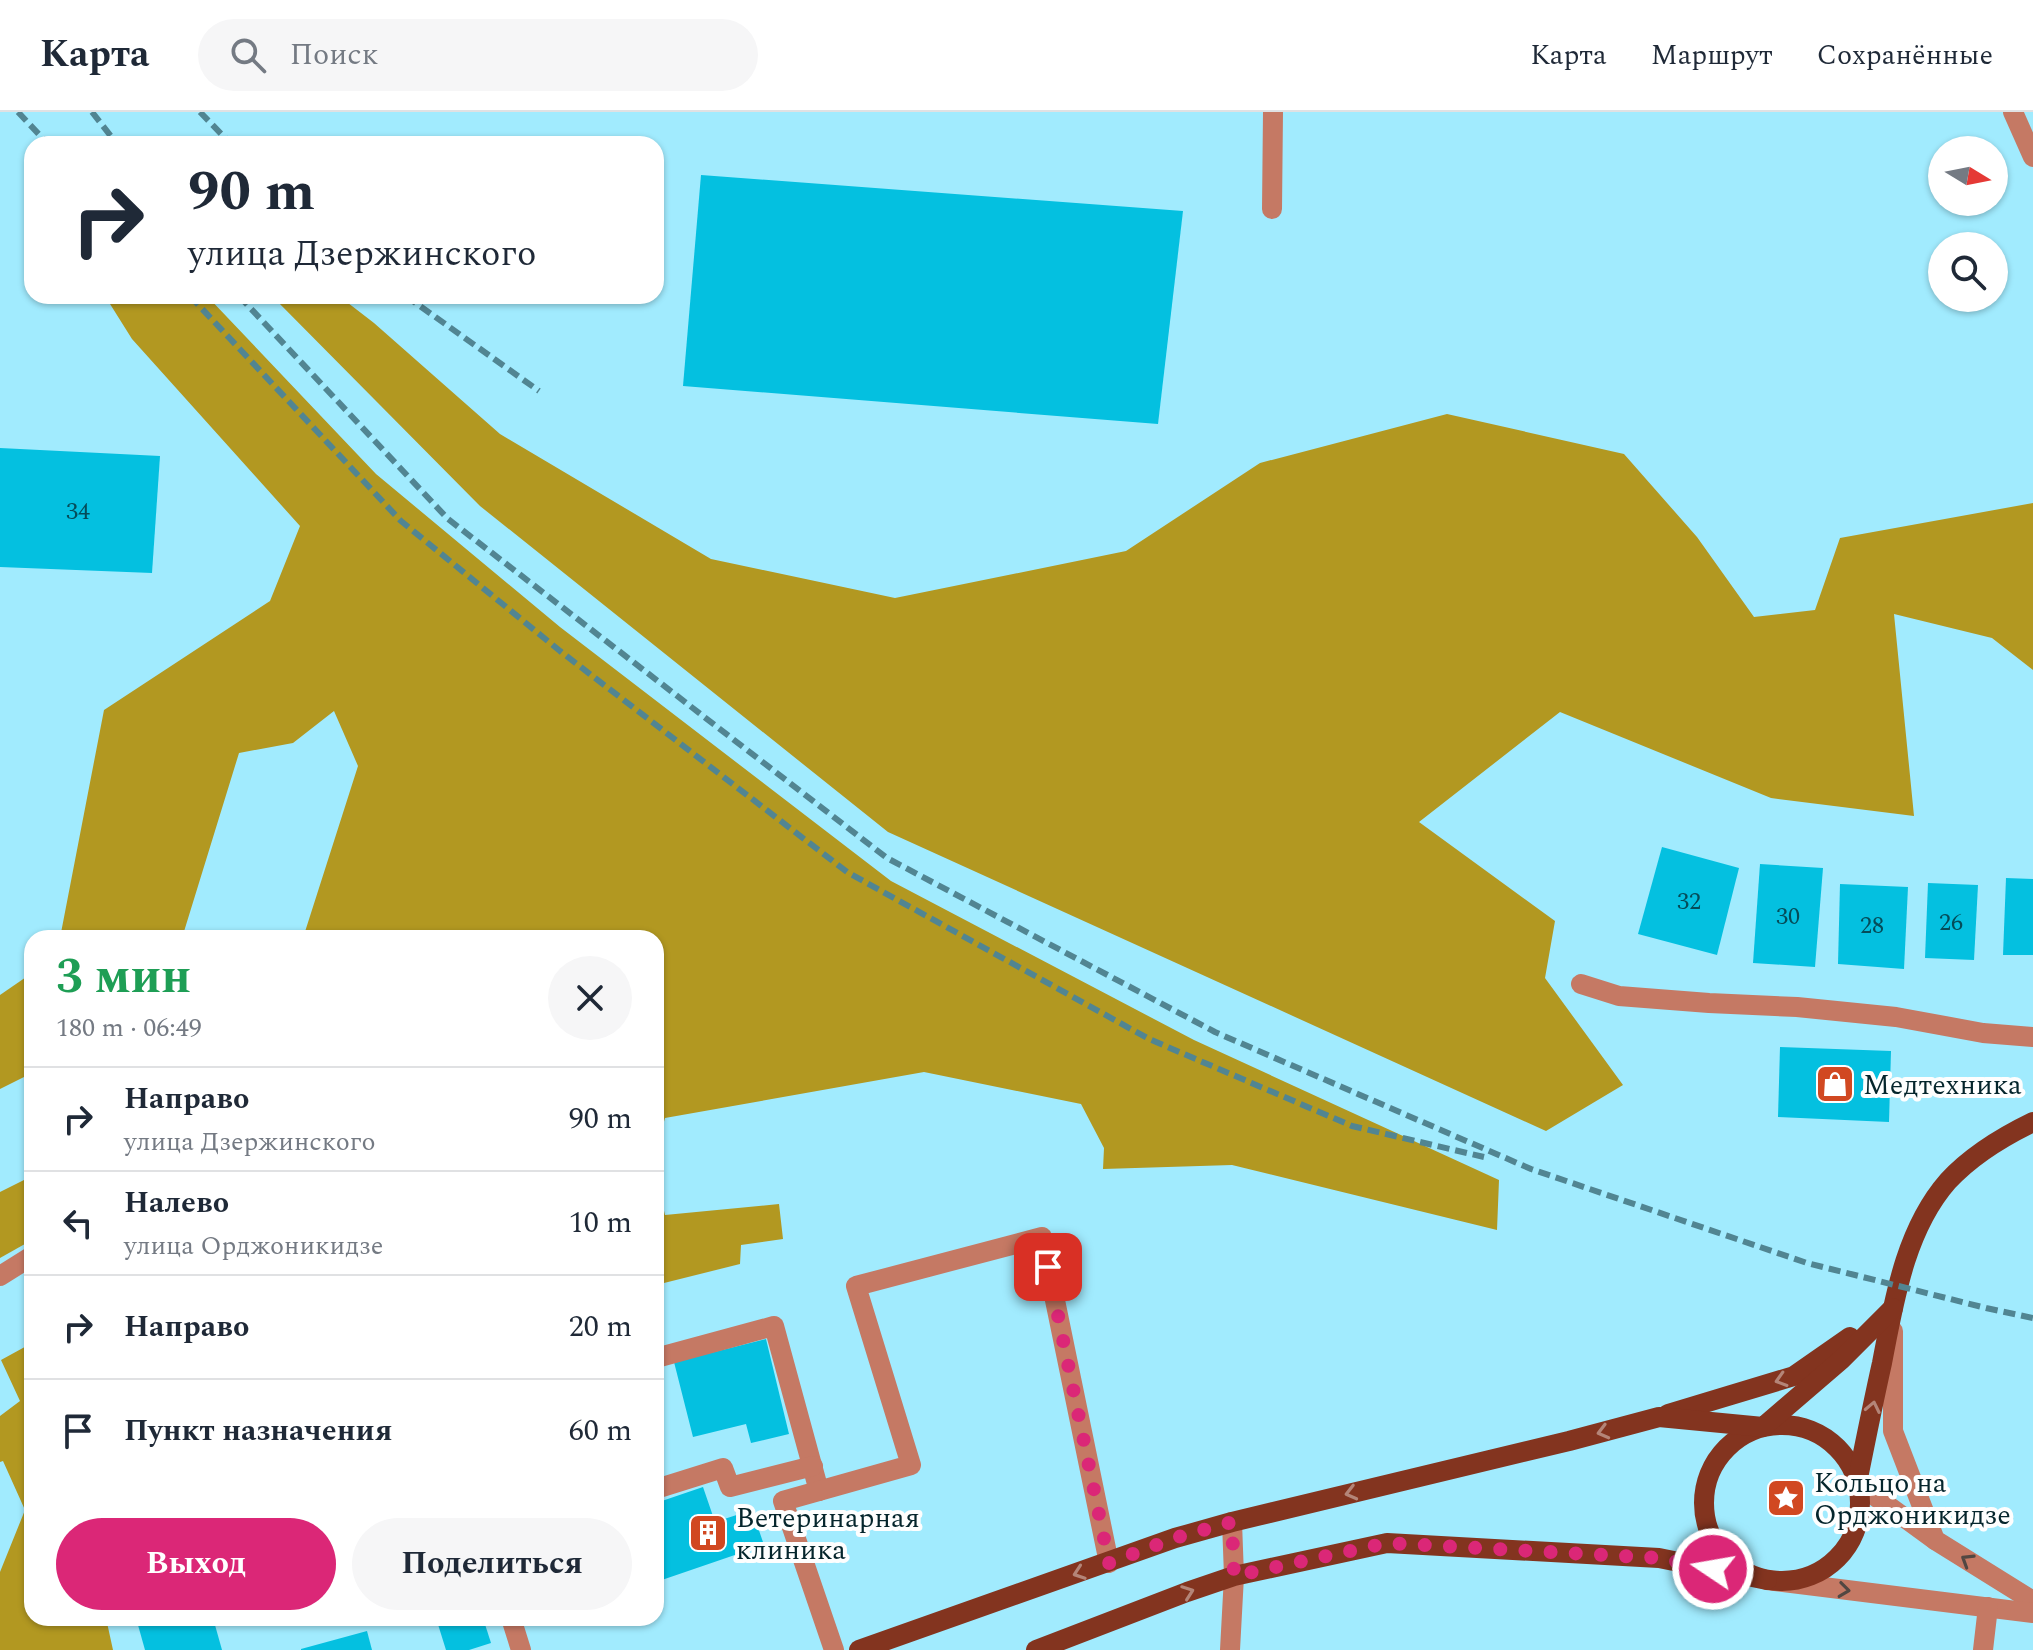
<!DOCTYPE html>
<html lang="ru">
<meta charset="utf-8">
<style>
:root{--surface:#fff;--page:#f6f6f7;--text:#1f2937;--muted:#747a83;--line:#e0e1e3;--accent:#db2777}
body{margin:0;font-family:Spectral,serif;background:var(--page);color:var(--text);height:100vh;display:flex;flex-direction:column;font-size:30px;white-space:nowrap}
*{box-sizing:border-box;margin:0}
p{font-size:26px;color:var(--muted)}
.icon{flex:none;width:44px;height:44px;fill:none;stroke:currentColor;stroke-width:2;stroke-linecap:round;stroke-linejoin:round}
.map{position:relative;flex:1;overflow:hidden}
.drawer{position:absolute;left:24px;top:818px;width:640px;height:696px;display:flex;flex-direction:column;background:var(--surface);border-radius:24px;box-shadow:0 2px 6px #0004}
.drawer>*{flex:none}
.hud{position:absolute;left:24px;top:24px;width:640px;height:168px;border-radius:24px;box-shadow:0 2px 6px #0004;background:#fff;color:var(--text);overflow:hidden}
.needle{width:52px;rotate:100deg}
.tools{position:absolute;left:1928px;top:24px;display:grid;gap:16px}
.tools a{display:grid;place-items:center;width:80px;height:80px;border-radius:50%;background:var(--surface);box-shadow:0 2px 6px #0004;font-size:40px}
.pin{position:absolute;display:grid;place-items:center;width:68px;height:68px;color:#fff;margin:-34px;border-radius:16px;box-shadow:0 4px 12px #0006}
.me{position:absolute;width:88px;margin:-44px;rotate:282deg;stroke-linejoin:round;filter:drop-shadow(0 0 6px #0008)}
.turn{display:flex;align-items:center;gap:28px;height:168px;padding:0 32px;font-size:36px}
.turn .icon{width:104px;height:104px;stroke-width:2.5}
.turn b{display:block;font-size:56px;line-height:68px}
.round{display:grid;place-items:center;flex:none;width:84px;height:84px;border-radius:42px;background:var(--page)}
.head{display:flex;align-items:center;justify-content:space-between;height:136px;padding:0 32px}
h1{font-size:48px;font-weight:700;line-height:60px;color:#1e9e55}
.button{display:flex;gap:16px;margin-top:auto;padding:16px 32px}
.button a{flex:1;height:92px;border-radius:48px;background:var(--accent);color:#fff;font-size:32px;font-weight:700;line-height:92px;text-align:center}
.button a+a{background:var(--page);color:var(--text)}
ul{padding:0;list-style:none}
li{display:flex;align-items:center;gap:24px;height:104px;padding:0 32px;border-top:2px solid var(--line)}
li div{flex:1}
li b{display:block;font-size:30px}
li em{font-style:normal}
header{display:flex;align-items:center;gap:48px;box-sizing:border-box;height:112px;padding:0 40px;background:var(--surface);border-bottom:2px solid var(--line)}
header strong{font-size:38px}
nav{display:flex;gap:44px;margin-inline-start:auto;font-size:28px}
.search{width:560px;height:72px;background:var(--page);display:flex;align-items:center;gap:20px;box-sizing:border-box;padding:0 28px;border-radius:44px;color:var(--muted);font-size:30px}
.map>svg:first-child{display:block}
</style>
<header>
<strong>Карта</strong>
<div class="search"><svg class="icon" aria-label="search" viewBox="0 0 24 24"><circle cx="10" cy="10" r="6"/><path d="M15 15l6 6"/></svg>Поиск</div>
<nav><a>Карта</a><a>Маршрут</a><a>Сохранённые</a></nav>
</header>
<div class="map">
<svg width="2033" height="1538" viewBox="0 0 2033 1538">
<rect width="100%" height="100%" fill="#a1ebfe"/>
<!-- forest -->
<g fill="#b29821">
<polygon points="105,184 207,184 376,362 560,515 891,769 1194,928 1499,1068 1497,1118 1232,1053 1103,1057 1104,1036 1081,992 924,960 665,1006 656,1039 656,826 303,826 358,654 334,599 293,631 239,641 182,826 60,826 104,598 270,489 300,414 132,227"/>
<polygon points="272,184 339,184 374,211 500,322 711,447 895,486 1126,439 1260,351 1447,302 1624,342 1697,425 1754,505 1815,498 1840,426 2033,391 2033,558 1992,526 1894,502 1914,704 1771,686 1560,600 1419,710 1555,809 1545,866 1623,973 1546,1019 888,720 480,394"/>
<polygon points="32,861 32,961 0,977 0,883"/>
<polygon points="32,1064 32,1128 0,1146 0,1080"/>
<polygon points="656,1065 665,1103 779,1092 783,1127 741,1133 740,1152 656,1173"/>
<polygon points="32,1231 32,1506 106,1506 113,1538 0,1538 0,1460 25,1398 3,1349 0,1350 0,1304 20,1289 1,1248"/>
</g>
<!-- building -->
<g fill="#04c0e0">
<polygon points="701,63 1183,99 1158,312 683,274"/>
<polygon points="0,336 160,344 152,461 0,455"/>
<polygon points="1662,735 1739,756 1717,843 1638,822"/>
<polygon points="1760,752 1823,756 1815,855 1753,851"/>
<polygon points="2006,766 2033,767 2033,843 2003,843"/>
<polygon points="1928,771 1978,773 1974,848 1925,846"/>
<polygon points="1840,772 1908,775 1904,857 1838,852"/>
<polygon points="1780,935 1891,939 1889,1010 1778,1005"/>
<polygon points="766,1227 789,1322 751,1331 746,1312 693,1325 674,1250"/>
<polygon points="703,1375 715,1410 752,1398 764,1433 656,1470 656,1391"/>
<polygon points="136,1506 213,1506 222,1538 145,1538"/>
<polygon points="436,1506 483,1506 491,1531 469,1538 446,1538"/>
<polygon points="367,1519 372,1538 301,1538 301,1537"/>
</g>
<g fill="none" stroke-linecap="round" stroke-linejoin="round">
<!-- minor -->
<g stroke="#c57964" stroke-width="20">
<polyline points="2013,0 2033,45"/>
<polyline points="1272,97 1273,0"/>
<polyline points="1581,872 1619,884 1709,891 1797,895 1896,905 1983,921 2033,925"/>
<polyline points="0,1164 32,1144"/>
<polyline points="1893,1219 1893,1319 1935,1428 2033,1489"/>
<polyline points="656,1246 774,1214 819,1379"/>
<polyline points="1857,1371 1935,1428"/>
<polyline points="656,1377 723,1356 730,1375 813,1354"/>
<polyline points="1767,1468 2033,1501"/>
<polyline points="511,1506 521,1538"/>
<polyline points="834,1538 783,1389 911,1353 856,1174 1042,1125 1109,1451"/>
<polyline points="1230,1538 1234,1464 1232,1410"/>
<polyline points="1983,1538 1988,1495"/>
</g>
<!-- major -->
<g stroke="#83341f" stroke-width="20">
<polyline points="1668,1302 1794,1264 1850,1225"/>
<circle cx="1782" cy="1391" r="78"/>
<path d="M1857,1371C1865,1331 1873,1291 1882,1251C1894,1189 1905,1118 1948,1069C1971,1044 2002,1025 2033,1010"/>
<polyline points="859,1538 1175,1426 1232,1410 1569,1329 1659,1305 1763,1315 1841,1248 1893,1196"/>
<polyline points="1036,1538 1187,1480 1234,1464 1387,1431 1659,1446 1767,1468"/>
</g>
<!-- rail -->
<g stroke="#518592" stroke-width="6" stroke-dasharray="12 6" stroke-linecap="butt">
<polyline points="18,0 48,32"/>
<polyline points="92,0 117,32"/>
<polyline points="200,0 231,32"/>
<polyline points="190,184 401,409 560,539 847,760 1149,927 1352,1014 1484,1045"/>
<polyline points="239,184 448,407 887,746 1215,920 1531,1057 1807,1151 1986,1196 2033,1206"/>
<polyline points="406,184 539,279"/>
</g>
</g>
<!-- one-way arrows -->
<defs><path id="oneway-chevron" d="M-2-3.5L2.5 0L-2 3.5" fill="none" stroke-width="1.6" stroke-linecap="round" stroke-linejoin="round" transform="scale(2)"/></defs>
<g stroke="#b48578">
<use href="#oneway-chevron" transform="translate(1781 1268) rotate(163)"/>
<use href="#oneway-chevron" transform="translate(1873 1295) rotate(-78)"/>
<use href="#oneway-chevron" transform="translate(1603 1320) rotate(165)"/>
<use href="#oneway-chevron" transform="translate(1351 1381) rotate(166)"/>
<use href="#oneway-chevron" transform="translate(1079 1461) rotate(161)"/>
<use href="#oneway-chevron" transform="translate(1188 1480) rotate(-20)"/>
</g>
<g stroke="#524742">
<use href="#oneway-chevron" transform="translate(1967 1448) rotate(-148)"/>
<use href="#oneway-chevron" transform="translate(1844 1478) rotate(7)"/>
</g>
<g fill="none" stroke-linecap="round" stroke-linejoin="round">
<!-- route -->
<polyline stroke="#db2777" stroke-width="14" stroke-dasharray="0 25.2" points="1048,1155 1109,1451 1175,1426 1232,1410 1234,1464 1387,1431 1659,1446 1713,1457"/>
</g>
<!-- icons -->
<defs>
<symbol id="shop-square" viewBox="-11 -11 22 22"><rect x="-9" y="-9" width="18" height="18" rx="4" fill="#d14821" stroke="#fefefe"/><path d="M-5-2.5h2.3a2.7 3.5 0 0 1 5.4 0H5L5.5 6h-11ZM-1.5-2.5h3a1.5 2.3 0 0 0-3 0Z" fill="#fff"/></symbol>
<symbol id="sight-square" viewBox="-11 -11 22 22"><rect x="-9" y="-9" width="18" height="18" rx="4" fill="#d14821" stroke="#fefefe"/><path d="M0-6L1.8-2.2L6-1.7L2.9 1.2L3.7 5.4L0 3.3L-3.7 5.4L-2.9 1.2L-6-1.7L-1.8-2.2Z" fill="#fff"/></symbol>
<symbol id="building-square" viewBox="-11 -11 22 22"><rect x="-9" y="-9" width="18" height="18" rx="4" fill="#d14821" stroke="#fefefe"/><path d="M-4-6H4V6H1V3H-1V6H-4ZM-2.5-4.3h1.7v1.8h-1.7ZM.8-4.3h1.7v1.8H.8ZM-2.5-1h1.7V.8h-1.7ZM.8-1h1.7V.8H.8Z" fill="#fff"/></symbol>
</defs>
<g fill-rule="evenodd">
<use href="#shop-square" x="1813" y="950" width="44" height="44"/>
<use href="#sight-square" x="1764" y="1364" width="44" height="44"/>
<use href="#building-square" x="686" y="1399" width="44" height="44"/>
</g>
<g text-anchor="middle" stroke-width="8" stroke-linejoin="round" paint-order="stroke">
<!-- number labels -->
<g font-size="24" fill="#054c59">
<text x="78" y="407">34</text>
<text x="1689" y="797">32</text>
<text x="1788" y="812">30</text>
<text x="1951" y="818">26</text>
<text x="1872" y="821">28</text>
</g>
<!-- poi labels -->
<g font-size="28" fill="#05252c" stroke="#fefefe" text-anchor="start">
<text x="1863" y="982">Медтехника</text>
<text x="1814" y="1380">Кольцо на<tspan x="1814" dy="32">Орджоникидзе</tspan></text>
<text x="736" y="1415">Ветеринарная<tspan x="736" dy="32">клиника</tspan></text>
</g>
</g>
</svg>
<div class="tools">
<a><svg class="needle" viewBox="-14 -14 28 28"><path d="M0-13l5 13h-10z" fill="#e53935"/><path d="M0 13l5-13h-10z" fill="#747a83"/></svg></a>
<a><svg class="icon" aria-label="search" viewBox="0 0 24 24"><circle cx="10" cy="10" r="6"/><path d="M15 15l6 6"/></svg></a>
</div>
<div class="pin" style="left:1048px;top:1155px;background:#d93025"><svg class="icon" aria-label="arrive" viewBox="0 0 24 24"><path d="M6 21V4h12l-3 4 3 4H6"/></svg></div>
<svg class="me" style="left:1713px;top:1457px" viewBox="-20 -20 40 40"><circle r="17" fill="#db2777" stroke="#fff" stroke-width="3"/><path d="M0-11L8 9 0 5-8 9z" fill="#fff"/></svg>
<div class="hud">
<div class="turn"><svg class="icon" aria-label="right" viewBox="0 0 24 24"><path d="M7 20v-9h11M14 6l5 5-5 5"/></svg><div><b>90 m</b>улица Дзержинского</div></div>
</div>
<section class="drawer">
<div class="head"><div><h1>3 мин</h1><p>180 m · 06:49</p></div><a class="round"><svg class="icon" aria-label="close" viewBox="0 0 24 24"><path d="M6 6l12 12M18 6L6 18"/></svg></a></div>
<ul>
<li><svg class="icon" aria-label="right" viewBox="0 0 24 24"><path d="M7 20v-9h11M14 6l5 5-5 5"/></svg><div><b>Направо</b><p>улица Дзержинского</p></div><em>90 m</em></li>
<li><svg class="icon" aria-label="left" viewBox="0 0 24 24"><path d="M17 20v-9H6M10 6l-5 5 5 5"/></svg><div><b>Налево</b><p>улица Орджоникидзе</p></div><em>10 m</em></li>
<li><svg class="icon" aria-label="right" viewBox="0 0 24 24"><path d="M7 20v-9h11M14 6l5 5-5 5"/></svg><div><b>Направо</b></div><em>20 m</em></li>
<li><svg class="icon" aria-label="arrive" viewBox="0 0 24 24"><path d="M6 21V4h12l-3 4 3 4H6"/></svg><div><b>Пункт назначения</b></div><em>60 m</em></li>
</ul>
<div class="button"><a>Выход</a><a>Поделиться</a></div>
</section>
</div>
